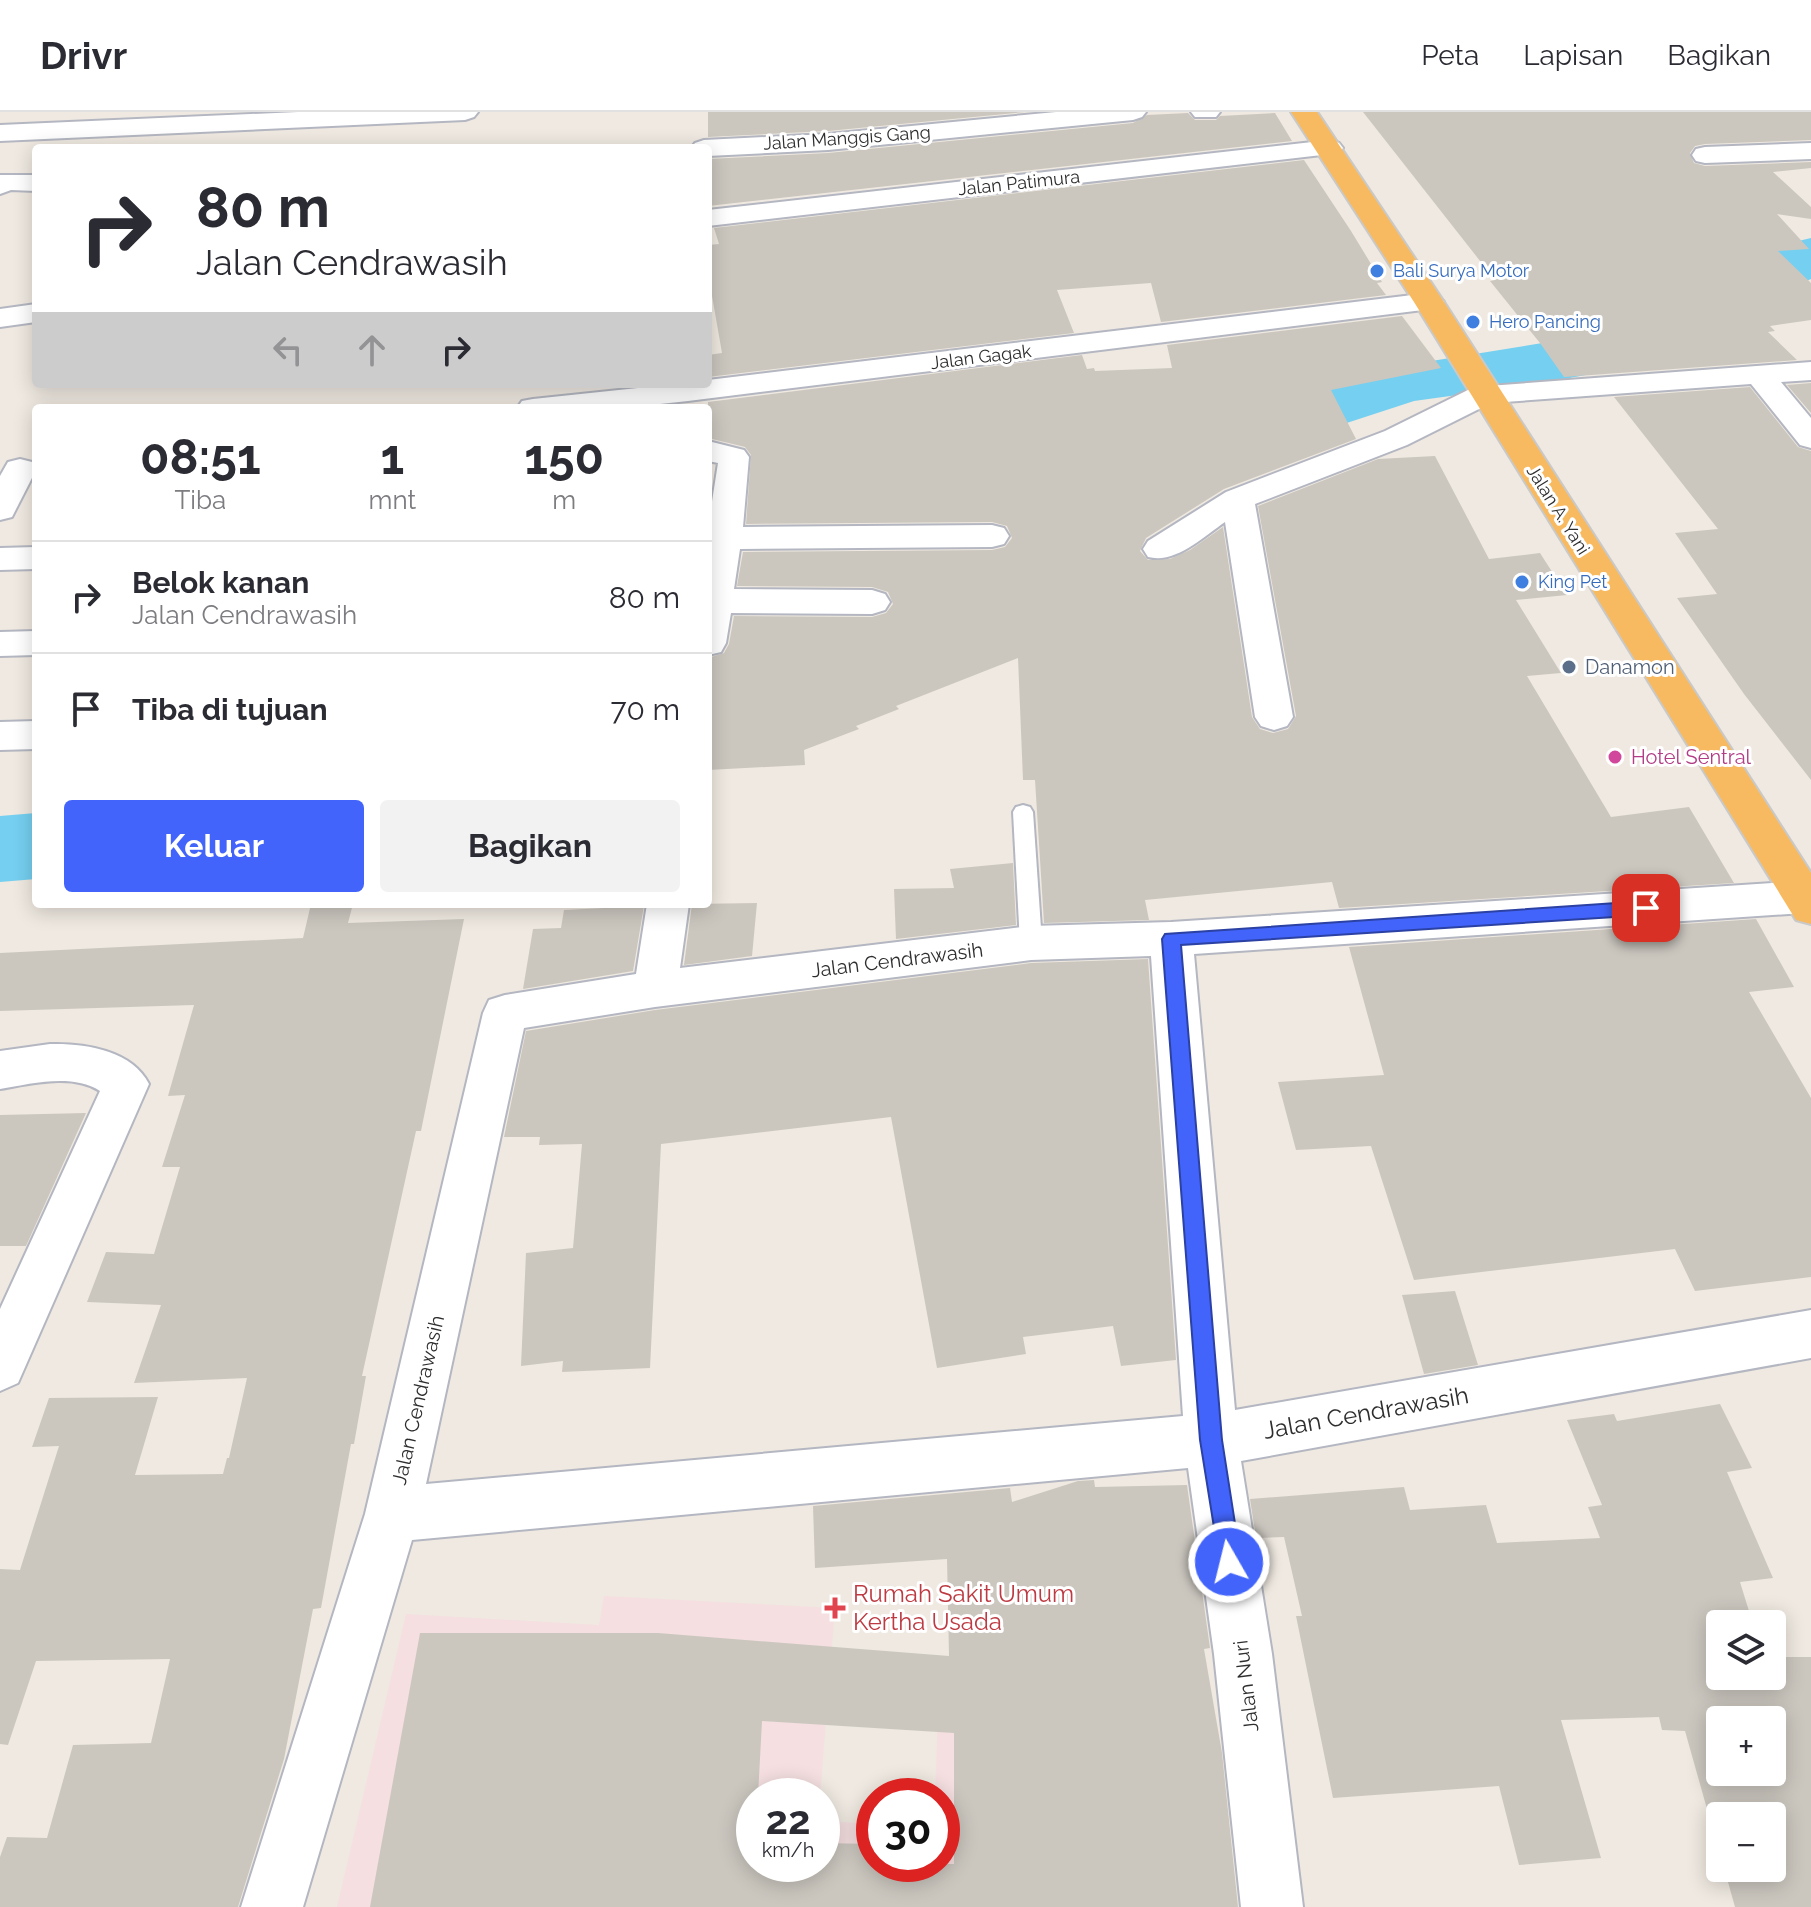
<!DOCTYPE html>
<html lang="id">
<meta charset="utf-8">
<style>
:root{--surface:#fff;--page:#f2f2f3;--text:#2b2b33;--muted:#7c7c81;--line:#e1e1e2;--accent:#4264fb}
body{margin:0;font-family:Raleway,sans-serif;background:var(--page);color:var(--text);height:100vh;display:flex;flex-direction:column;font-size:30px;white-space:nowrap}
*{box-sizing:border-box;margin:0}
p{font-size:26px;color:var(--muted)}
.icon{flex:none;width:44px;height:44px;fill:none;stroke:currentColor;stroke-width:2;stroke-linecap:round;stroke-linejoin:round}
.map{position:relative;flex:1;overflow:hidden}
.panel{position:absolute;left:32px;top:292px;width:680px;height:504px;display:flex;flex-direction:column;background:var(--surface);border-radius:8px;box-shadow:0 4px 20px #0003}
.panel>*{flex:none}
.hud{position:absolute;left:32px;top:32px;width:680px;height:244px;border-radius:8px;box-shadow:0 4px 20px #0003;background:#fff;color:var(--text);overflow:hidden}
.fabs{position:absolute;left:1706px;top:1498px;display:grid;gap:16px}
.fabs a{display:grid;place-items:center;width:80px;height:80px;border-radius:8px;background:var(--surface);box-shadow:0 4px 20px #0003;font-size:40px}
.speed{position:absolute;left:736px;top:1666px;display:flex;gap:16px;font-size:40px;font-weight:700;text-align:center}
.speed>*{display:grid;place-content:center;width:104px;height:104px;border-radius:50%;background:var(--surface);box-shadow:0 4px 20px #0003;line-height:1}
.speed small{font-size:20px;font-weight:400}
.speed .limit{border:12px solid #d22;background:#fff;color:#111}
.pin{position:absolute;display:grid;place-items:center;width:68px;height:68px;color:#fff;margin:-34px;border-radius:16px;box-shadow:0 4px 12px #0006}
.me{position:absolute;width:88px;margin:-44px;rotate:352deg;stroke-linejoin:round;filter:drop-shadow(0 0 6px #0008)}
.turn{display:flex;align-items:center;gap:28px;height:168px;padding:0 32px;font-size:36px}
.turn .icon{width:104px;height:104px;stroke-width:2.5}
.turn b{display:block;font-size:56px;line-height:68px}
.lanes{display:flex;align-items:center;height:76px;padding:0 32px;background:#0003;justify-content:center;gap:40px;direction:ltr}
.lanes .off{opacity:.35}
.eta{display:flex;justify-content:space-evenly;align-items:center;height:136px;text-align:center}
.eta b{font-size:48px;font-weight:700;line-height:56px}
.cta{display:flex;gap:16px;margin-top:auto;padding:16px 32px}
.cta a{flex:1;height:92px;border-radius:8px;background:var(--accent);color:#fff;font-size:32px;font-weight:700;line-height:92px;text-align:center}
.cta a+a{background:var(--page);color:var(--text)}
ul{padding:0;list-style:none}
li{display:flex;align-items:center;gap:24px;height:112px;padding:0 32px;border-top:2px solid var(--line)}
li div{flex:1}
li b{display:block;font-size:30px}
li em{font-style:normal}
header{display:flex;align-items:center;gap:48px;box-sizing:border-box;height:112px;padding:0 40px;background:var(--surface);border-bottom:2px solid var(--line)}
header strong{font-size:38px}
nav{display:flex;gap:44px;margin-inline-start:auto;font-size:28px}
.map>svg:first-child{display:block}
</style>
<header>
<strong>Drivr</strong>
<nav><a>Peta</a><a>Lapisan</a><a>Bagikan</a></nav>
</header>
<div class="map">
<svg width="1811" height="1795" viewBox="0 0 1811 1795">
<rect width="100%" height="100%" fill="#efe9e1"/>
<!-- medical -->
<polygon fill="#f5dfe0" points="604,1484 835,1496 820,1684 754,1684 754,1752 822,1752 822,1709 874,1712 874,1752 942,1752 942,1684 935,1684 938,1601 1043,1608 1043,1795 337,1795 406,1502 599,1513"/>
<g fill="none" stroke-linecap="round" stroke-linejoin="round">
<!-- river -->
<g fill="#75cff0" fill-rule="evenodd">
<polygon points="1811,126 1811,167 1778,182 1683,245 1537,272 1414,289 1313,322 1247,363 1223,369 1199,363 1188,348 1199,333 1265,294 1382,257 1641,215 1734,156 1790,131"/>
<polygon points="36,701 36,767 0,770 0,704"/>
</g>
</g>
<!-- building -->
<g fill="#cbc7bf" fill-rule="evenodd">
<polygon points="708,0 1025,0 828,19 708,25"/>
<polygon points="1363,0 1811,0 1811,28 1705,32 1695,34 1690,41 1694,51 1705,54 1811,50 1811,56 1773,60 1811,95 1811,107 1777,102 1809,137 1778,139 1811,171 1811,208 1770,214 1775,219 1768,220 1797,248 1564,265 1540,231 1490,169 1495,168"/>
<polygon points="1188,1 1195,8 1216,8 1220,4 1275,1 1292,29 708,94 708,47 828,41 1133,11 1147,3"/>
<polygon points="1304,48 1351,119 1382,170 1377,171 1386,183 1161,210 1151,171 1057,178 1074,221 708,265 708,243 722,241 708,161 708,133 719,132 714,116"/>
<polygon points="1402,204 1441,256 1331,278 1356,327 1224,377 1146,426 1140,439 1148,448 1170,447 1190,438 1223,415 1252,605 1260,617 1273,621 1288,617 1296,604 1258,394 1378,347 1435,344 1489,447 1540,441 1567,483 1516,488 1561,561 1527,564 1611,705 1689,695 1734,771 1339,796 1332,770 1145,788 1149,808 1044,811 1035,668 1023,668 1018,546 896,594 899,597 856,614 859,617 804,638 805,653 708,658 708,546 724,541 729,532 734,504 872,505 886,501 893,492 888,480 872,475 737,474 743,440 992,438 1005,435 1012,426 1007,414 992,410 746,412 751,343 745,335 708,326 708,290 1082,243 1087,257 1094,256 1095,259 1172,256 1167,233"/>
<polygon points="1811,271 1811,301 1787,273"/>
<polygon points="1750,275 1798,335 1811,339 1811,668 1744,582 1677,486 1717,482 1675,421 1718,417 1614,285"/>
<polygon points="1013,751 1016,813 896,827 894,777 954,776 950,757"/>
<polygon points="757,791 752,844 684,853 692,792"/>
<polygon points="311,792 353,792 348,811 464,807 421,1019 416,1019 362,1264 366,1264 354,1332 351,1332 321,1496 313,1497 284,1647 238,1795 0,1795 0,1745 7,1725 47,1726 73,1633 151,1631 170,1547 36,1549 8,1633 0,1632 0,1457 20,1458 59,1334 32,1335 49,1286 158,1285 135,1363 223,1362 227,1346 229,1346 247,1266 134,1271 161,1193 87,1190 106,1140 154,1142 180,1055 162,1055 185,983 168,984 194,893 0,899 0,841 303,826"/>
<polygon points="644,794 633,859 523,877 533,817 561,816 564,798"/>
<polygon points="1756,807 1794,875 1749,880 1811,986 1811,1165 1695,1179 1675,1137 1414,1168 1371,1034 1296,1038 1278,970 1384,963 1349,835"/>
<polygon points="1148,847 1176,1248 1121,1254 1113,1214 1023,1225 1026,1242 937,1256 891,1005 661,1032 650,1256 562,1260 563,1249 521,1254 526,1141 573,1136 582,1032 539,1033 540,1025 504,1025 526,919 655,898 1031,851"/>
<polygon points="86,1001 26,1134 0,1134 0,1003"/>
<polygon points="1455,1179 1478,1253 1424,1262 1402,1183"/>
<path d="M1720,1292L1752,1356L1727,1360L1773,1466L1740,1470L1753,1512H1720V1564H1772V1545H1811V1795H1735L1724,1756H1772V1704H1720V1743L1685,1619L1662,1618L1659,1605L1561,1608L1601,1746L1519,1753L1499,1674L1333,1686L1296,1504H1302L1284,1425L1256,1426L1250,1387L1404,1375L1410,1398L1486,1393L1497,1431L1600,1426L1588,1395L1602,1393L1567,1308L1614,1302L1617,1309ZM1720,1608H1772V1660H1720Z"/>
<path d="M1094,1368L1095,1375L1187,1373L1210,1536L1204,1537L1222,1641L1238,1795H370L420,1521H658L949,1544L947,1447L815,1456L813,1394L1010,1376L1012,1390L1078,1369ZM762,1609L954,1621V1752H874V1732L822,1731V1752H754V1684H758Z"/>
</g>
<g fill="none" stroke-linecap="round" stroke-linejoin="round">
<defs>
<polygon id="service" points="1023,693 1030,695 1033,700 1042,831 1039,837 1031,839 1023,837 1020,831 1013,700 1016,695"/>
<g id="minor">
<polygon points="298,0 478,0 474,5 465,8 0,29 0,13"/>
<polygon points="1056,0 1146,0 1142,5 1133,8 828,38 708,44 708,36 691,36 695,31 704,28 828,22"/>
<polygon points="1191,0 1220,0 1216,5 1195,5"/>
<polygon points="1811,31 1811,47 1705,51 1696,49 1692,43 1696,37 1705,35"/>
<polygon points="0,63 36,63 36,79 11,78 0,82"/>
<polygon points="1429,181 1439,184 1444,190 1439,196 688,289 623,296 517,296 522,289 533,287 676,272 708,272 708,268"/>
<path d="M1811,250V268L1781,270L1811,306V336L1800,333L1751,272L1491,291L1407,333L1255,392L1293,605L1287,614L1274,618L1261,614L1255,605L1225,410C1203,425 1176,452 1148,445L1143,437L1148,429L1226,380L1385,319L1474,275Z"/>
<polygon points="708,329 744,338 749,345 743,415 992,413 1004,416 1009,424 1004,432 992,435 740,437 734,477 872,478 885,482 890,490 885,498 872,502 731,501 726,531 721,540 708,543 708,415 718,351 708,349"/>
<polygon points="20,347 32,350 36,358 12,405 0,408 0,364 8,350"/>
<polygon points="36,435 36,457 0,458 0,436"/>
<polygon points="36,519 36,543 0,544 0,520"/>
<polygon points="36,609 36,637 0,638 0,610"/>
<path d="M1804,769L1811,771V799L1804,801L1194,842L1235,1298L1811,1198V1246L1241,1349L1272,1542L1303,1795H1241L1214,1542L1188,1356L412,1428L303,1795H241L365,1402L483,901L489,888L505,883L636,862L647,792H689L680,856L1031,814L1171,810ZM1151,844L1183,1304L426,1372L524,916L655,895L1031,848Z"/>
<path d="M50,932C84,931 132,938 149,972L18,1271L0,1279V1197L100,979C72,961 31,972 0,977V939Z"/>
</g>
<g id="tertiary">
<polygon points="1330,28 1339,31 1343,36 1339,41 708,114 708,98"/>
<polygon points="36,192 36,210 0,215 0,197"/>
</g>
<polygon id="trunk" points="1291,0 1317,0 1444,190 1811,761 1811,812 1796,808 1414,190"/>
</defs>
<!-- service casing -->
<use href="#service" stroke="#b4b7c1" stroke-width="4"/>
<!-- minor casing -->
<use href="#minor" stroke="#b4b7c1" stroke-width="4"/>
<!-- tertiary casing -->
<use href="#tertiary" stroke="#b4b7c1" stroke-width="4"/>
<!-- trunk casing -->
<use href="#trunk" stroke="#c9c9c9" stroke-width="4"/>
<!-- service -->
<use href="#service" fill="#fff" fill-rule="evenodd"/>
<!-- minor -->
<use href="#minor" fill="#fff" fill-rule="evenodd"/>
<!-- tertiary -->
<use href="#tertiary" fill="#fff" fill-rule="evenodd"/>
<!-- trunk -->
<use href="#trunk" fill="#f8ba60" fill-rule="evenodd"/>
</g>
<!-- route -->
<polygon fill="#4264fb" stroke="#2b41a3" stroke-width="2" points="1646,789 1654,796 1646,803 1181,833 1222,1328 1241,1450 1237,1459 1229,1462 1221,1459 1200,1328 1162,827 1165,822"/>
<!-- markers -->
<g fill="#3f7fe0" stroke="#fff" stroke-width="3">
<circle cx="1377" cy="159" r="8"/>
<circle cx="1473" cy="210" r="8"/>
<circle cx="1522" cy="470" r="8"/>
</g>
<circle fill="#5c6f8a" stroke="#fff" stroke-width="3" cx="1569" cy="555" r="8"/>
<circle fill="#d1479c" stroke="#fff" stroke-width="3" cx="1615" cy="645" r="8"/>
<path fill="#e0444e" stroke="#fff" stroke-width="3" d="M831 1484h8v8h8v8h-8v8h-8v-8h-8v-8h8z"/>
<g text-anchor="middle" stroke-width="6" stroke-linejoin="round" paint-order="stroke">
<!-- far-street labels -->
<g font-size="18" fill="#2e2e2e" stroke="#fff">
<text transform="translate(847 26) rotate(-4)" y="6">Jalan Manggis Gang</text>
<text transform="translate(1019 71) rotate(-6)" y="6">Jalan Patimura</text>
<text transform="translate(981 245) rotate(-7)" y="6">Jalan Gagak</text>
<text transform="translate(1558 398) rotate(58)" y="6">Jalan A. Yani</text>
</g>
<!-- far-shop labels -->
<g font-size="18" fill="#366cbe" stroke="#fff" text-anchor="start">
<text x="1393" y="165">Bali Surya Motor</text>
<text x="1489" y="216">Hero Pancing</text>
<text x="1538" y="476">King Pet</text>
</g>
<!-- service labels -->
<g font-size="20" fill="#4e5e75" stroke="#fff" text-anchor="start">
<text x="1585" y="562">Danamon</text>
</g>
<!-- hotel labels -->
<g font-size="20" fill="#b23c85" stroke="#fff" text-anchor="start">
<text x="1631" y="652">Hotel Sentral</text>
</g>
<!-- street labels -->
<g font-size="20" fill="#2e2e2e" stroke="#fff">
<text transform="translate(897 848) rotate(-7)" y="7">Jalan Cendrawasih</text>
<text transform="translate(418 1288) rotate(-77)" y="7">Jalan Cendrawasih</text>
<text transform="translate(1246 1574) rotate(-97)" y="7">Jalan Nuri</text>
</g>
<!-- near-street labels -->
<g font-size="24" fill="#2e2e2e" stroke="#fff">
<text transform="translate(1366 1301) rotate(-10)" y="8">Jalan Cendrawasih</text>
</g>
<!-- near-health labels -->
<g font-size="24" fill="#be3a42" stroke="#fff" text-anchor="start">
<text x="853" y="1490">Rumah Sakit Umum<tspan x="853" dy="28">Kertha Usada</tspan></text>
</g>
</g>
</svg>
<div class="fabs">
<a><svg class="icon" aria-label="layers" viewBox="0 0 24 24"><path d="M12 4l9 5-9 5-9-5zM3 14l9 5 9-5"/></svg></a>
<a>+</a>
<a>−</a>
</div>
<div class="speed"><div>22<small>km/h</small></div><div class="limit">30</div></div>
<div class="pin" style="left:1646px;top:796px;background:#d93025"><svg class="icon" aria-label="arrive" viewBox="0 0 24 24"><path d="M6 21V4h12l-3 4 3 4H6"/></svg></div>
<svg class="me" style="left:1229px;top:1450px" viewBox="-20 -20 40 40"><circle r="17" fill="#4264fb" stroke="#fff" stroke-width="3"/><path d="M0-11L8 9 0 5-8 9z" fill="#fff"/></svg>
<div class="hud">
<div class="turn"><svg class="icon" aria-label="right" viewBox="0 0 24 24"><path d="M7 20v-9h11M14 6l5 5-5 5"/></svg><div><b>80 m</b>Jalan Cendrawasih</div></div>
<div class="lanes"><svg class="icon off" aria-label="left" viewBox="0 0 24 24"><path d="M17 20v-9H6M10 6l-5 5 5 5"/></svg><svg class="icon off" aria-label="ahead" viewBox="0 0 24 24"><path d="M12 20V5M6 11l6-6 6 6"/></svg><svg class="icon" aria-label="right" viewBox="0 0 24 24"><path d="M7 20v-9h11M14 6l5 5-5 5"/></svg></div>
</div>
<section class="panel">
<div class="eta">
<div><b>08:51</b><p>Tiba</p></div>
<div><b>1</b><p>mnt</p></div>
<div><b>150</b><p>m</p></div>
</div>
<ul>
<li><svg class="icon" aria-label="right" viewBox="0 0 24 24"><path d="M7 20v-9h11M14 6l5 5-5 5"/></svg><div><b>Belok kanan</b><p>Jalan Cendrawasih</p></div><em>80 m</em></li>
<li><svg class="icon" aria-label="arrive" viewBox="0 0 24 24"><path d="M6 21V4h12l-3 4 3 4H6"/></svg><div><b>Tiba di tujuan</b></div><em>70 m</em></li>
</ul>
<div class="cta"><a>Keluar</a><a>Bagikan</a></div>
</section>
</div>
